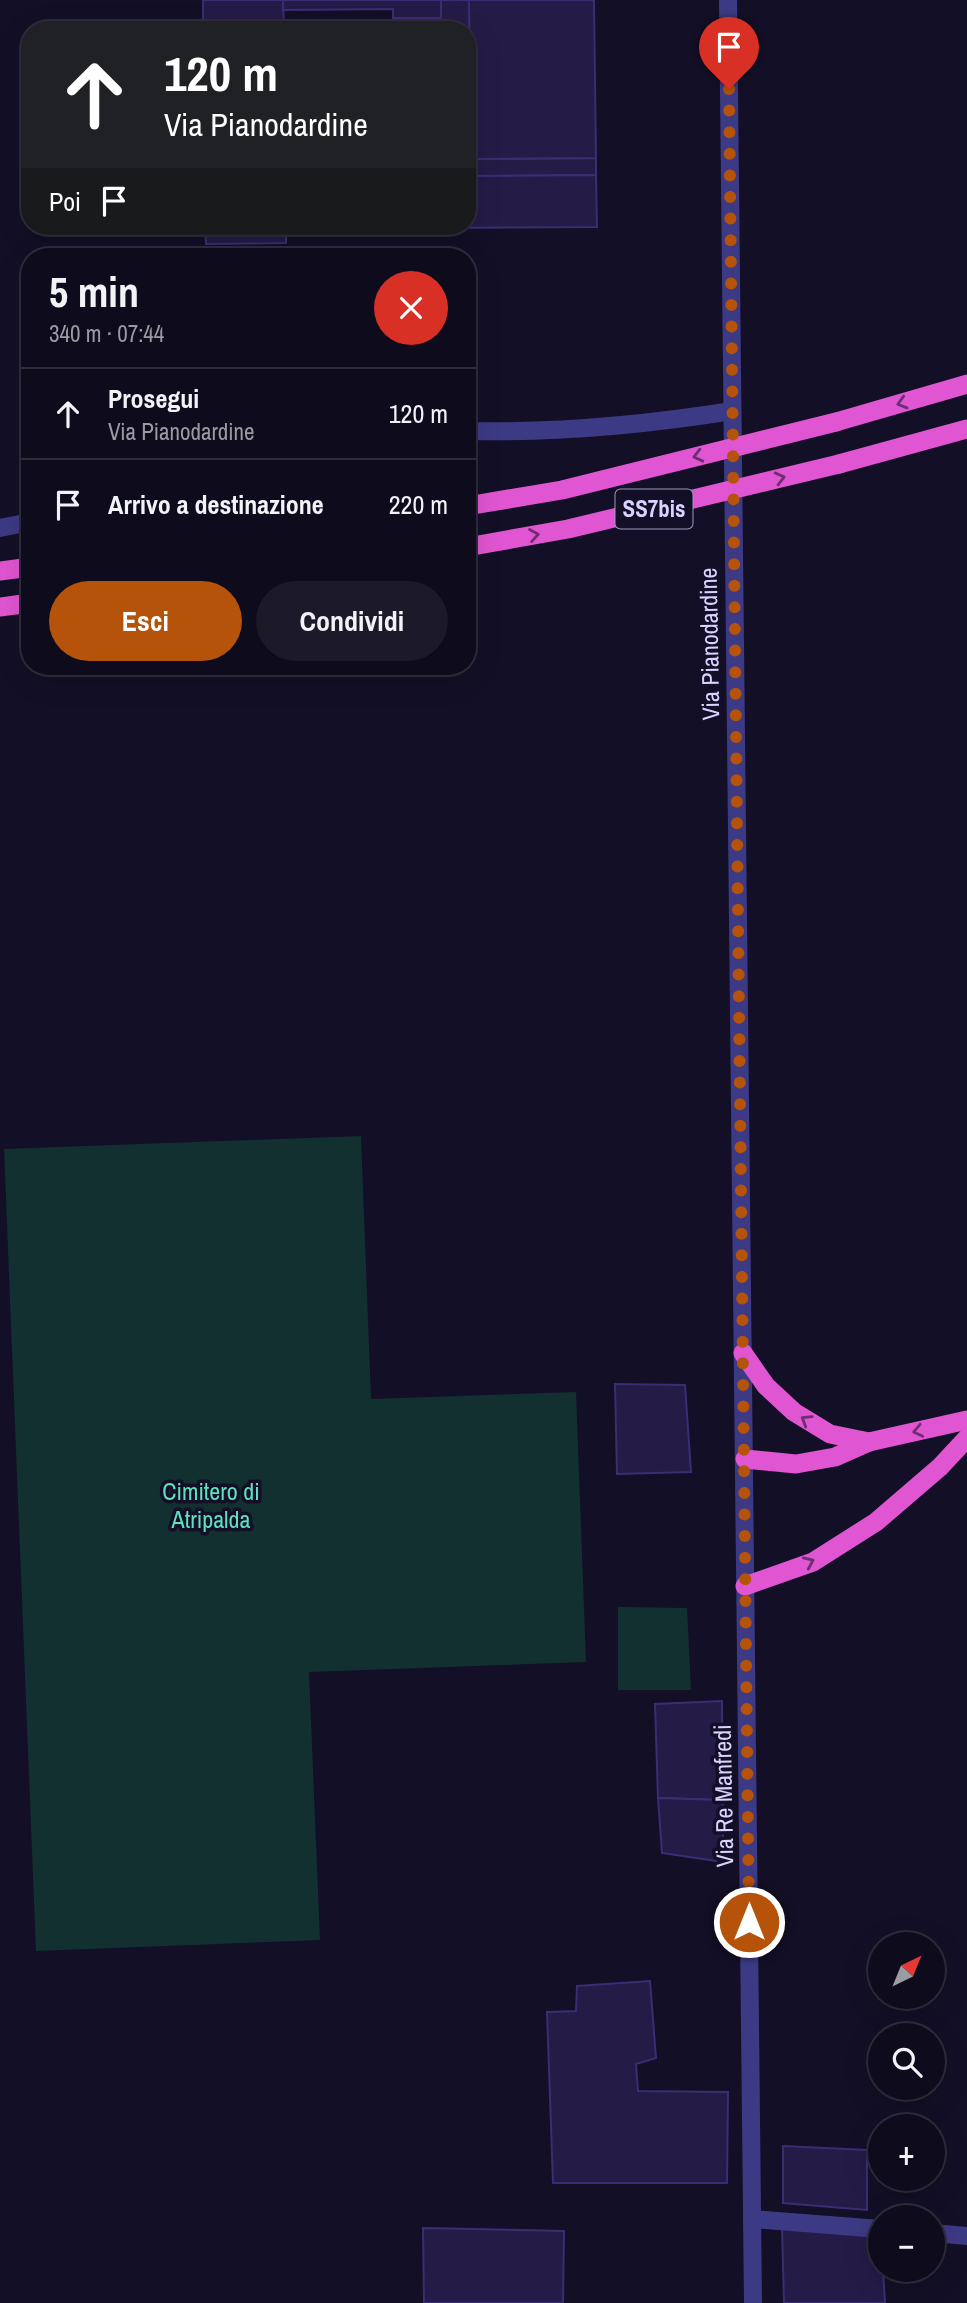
<!DOCTYPE html>
<html lang="it">
<meta charset="utf-8">
<style>
:root{--surface:#0e0b1c;--page:#1c1929;--text:#f1f3f6;--muted:#9b9ba3;--line:#2e2b3b;--accent:#b45309}
body{margin:0;font-family:"Archivo Narrow",sans-serif;background:var(--page);color:var(--text);height:100vh;display:flex;flex-direction:column;font-size:26px;white-space:nowrap}
*{box-sizing:border-box;margin:0}
p{font-size:23px;color:var(--muted)}
.icon{flex:none;width:38px;height:38px;fill:none;stroke:currentColor;stroke-width:2;stroke-linecap:round;stroke-linejoin:round}
.map{position:relative;flex:1;overflow:hidden}
.side{position:absolute;left:21px;top:248px;width:455px;height:427px;display:flex;flex-direction:column;background:var(--surface);border-radius:28px;box-shadow:0 7px 28px #0002,0 0 0 2px var(--line)}
.side>*{flex:none}
.guide{position:absolute;left:21px;top:21px;width:455px;height:214px;border-radius:28px;box-shadow:0 7px 28px #0002,0 0 0 2px var(--line);background:#202124;color:#fff;overflow:hidden}
.needle{width:46px;rotate:43deg}
.controls{position:absolute;left:868px;top:1932px;display:grid;gap:14px}
.controls a{display:grid;place-items:center;width:77px;height:77px;border-radius:50%;background:var(--surface);box-shadow:0 7px 28px #0002,0 0 0 2px var(--line);font-size:35px}
.pin{position:absolute;display:grid;place-items:center;width:60px;height:60px;color:#fff;margin:-72px -30px;border-radius:50% 50% 50% 0;rotate:-45deg;box-shadow:0 0 7px #0007}
.pin .icon{rotate:45deg}
.me{position:absolute;width:77px;margin:-38px;rotate:0deg;stroke-linejoin:round;filter:drop-shadow(0 0 5px #0008)}
.turn{display:flex;align-items:center;gap:24px;height:147px;padding:0 28px;font-size:32px}
.turn .icon{width:91px;height:91px;stroke-width:2.5}
.turn b{display:block;font-size:49px;line-height:60px}
.then{display:flex;align-items:center;height:66px;padding:0 28px;background:#0003;gap:14px;font-size:26px}
.round{display:grid;place-items:center;flex:none;width:74px;height:74px;border-radius:37px;background:var(--page)}
.overview{display:flex;align-items:center;justify-content:space-between;height:119px;padding:0 28px}
h1{font-size:42px;font-weight:700;line-height:52px}
.action{display:flex;gap:14px;margin-top:auto;padding:14px 28px}
.action a{flex:1;height:80px;border-radius:42px;background:var(--accent);color:#fff;font-size:28px;font-weight:700;line-height:80px;text-align:center}
.action a+a{background:var(--page);color:var(--text)}
ul{padding:0;list-style:none}
li{display:flex;align-items:center;gap:21px;height:91px;padding:0 28px;border-top:2px solid var(--line)}
li div{flex:1}
li b{display:block;font-size:26px}
li em{font-style:normal}
.map>svg:first-child{display:block}
</style>
<div class="map">
<svg width="967" height="2303" viewBox="0 0 967 2303">
<rect width="100%" height="100%" fill="#130f26"/>
<!-- green -->
<g fill="#12302f">
<polygon points="361,1136 371,1399 576,1392 586,1662 309,1672 320,1940 36,1951 4,1149"/>
<polygon points="618,1607 687,1608 691,1690 618,1690"/>
</g>
<!-- building -->
<g fill="#241b47" stroke="#3b2d73" stroke-width="2">
<polygon points="203,0 283,0 284,30 203,30"/>
<polygon points="283,0 441,0 441,18 393,18 393,9 283,10"/>
<polygon points="441,0 469,0 471,159 596,158 596,175 467,176 467,30 441,30"/>
<polygon points="469,0 594,0 596,158 471,159"/>
<polygon points="596,175 597,227 444,228 444,226 467,226 467,176"/>
<polygon points="205,226 286,226 286,243 206,244"/>
<polygon points="615,1384 685,1385 691,1472 617,1474"/>
<polygon points="722,1701 723,1800 658,1798 655,1704"/>
<polygon points="658,1798 723,1800 723,1862 662,1853"/>
<polygon points="650,1981 656,2058 636,2064 638,2091 728,2092 727,2183 553,2183 547,2012 576,2011 577,1986"/>
<polygon points="783,2146 867,2150 867,2210 783,2203"/>
<polygon points="782,2226 880,2229 880,2270 883,2270 885,2303 784,2303"/>
<polygon points="423,2228 564,2231 563,2303 424,2303"/>
</g>
<g fill="none" stroke-linecap="round" stroke-linejoin="round">
<!-- service -->
<g stroke="#3d3a85" stroke-width="18">
<polyline points="752,2219 880,2229"/>
<polyline points="933,2233 967,2236"/>
</g>
<!-- minor -->
<g stroke="#3d3a85" stroke-width="18">
<path d="M467,431C556,433 644,425 732,411"/>
<polyline points="0,528 30,522"/>
</g>
<!-- tertiary -->
<polyline stroke="#3d3a85" stroke-width="18" points="728,0 753,2303"/>
<!-- trunk -->
<g stroke="#e055d1" stroke-width="19">
<polyline points="836,422 967,384"/>
<polyline points="839,464 967,429"/>
<polyline points="0,571 30,567"/>
<polyline points="0,607 30,603"/>
<polyline points="743,1353 766,1386 794,1412 830,1434 869,1442"/>
<polyline points="745,1459 796,1464 835,1457 869,1442 967,1420"/>
<polyline points="745,1586 813,1562 876,1522 940,1467 967,1438"/>
</g>
<!-- trunk-bridge -->
<g stroke="#e055d1" stroke-width="19">
<polyline points="467,506 562,490 836,422"/>
<polyline points="467,547 568,529 839,464"/>
</g>
</g>
<!-- one-way arrows -->
<defs><path id="oneway-chevron" d="M-2-3.5L2.5 0L-2 3.5" fill="none" stroke-width="1.6" stroke-linecap="round" stroke-linejoin="round" transform="scale(1.75)"/></defs>
<g stroke="#6f2e73">
<use href="#oneway-chevron" transform="translate(902 403) rotate(164)"/>
<use href="#oneway-chevron" transform="translate(698 456) rotate(166)"/>
<use href="#oneway-chevron" transform="translate(780 478) rotate(-14)"/>
<use href="#oneway-chevron" transform="translate(534 535) rotate(-10)"/>
<use href="#oneway-chevron" transform="translate(806 1420) rotate(-148)"/>
<use href="#oneway-chevron" transform="translate(918 1431) rotate(168)"/>
<use href="#oneway-chevron" transform="translate(809 1562) rotate(-24)"/>
</g>
<g fill="none" stroke-linecap="round" stroke-linejoin="round">
<!-- route -->
<polyline stroke="#b45309" stroke-width="12" stroke-dasharray="0 21.6" points="729,89 749,1922"/>
</g>
<g text-anchor="middle" stroke-width="7" stroke-linejoin="round" paint-order="stroke">
<!-- shield labels -->
<rect fill="#130f26" stroke="#9e99be" stroke-width="2" x="615.5" y="489.5" width="77" height="39" rx="5"/>
<g font-size="23" font-weight="bold" fill="#d9d4ff">
<text x="654" y="517">SS7bis</text>
</g>
<!-- street labels -->
<g font-size="24" fill="#d9d4ff" stroke="#130f26">
<text transform="translate(710 644) rotate(-91)" y="8">Via Pianodardine</text>
<text transform="translate(724 1796) rotate(-91)" y="8">Via Re Manfredi</text>
</g>
<!-- park labels -->
<g font-size="24" fill="#5fe0c0" stroke="#130f26">
<text x="211" y="1500">Cimitero di<tspan x="211" dy="28">Atripalda</tspan></text>
</g>
</g>
</svg>
<div class="controls">
<a><svg class="needle" viewBox="-14 -14 28 28"><path d="M0-13l5 13h-10z" fill="#e53935"/><path d="M0 13l5-13h-10z" fill="#9b9ba3"/></svg></a>
<a><svg class="icon" aria-label="search" viewBox="0 0 24 24"><circle cx="10" cy="10" r="6"/><path d="M15 15l6 6"/></svg></a>
<a>+</a>
<a>−</a>
</div>
<div class="pin" style="left:729px;top:89px;background:#d93025"><svg class="icon" aria-label="arrive" viewBox="0 0 24 24"><path d="M6 21V4h12l-3 4 3 4H6"/></svg></div>
<svg class="me" style="left:749px;top:1922px" viewBox="-20 -20 40 40"><circle r="17" fill="#b45309" stroke="#fff" stroke-width="3"/><path d="M0-11L8 9 0 5-8 9z" fill="#fff"/></svg>
<div class="guide">
<div class="turn"><svg class="icon" aria-label="ahead" viewBox="0 0 24 24"><path d="M12 20V5M6 11l6-6 6 6"/></svg><div><b>120 m</b>Via Pianodardine</div></div>
<div class="then">Poi<svg class="icon" aria-label="arrive" viewBox="0 0 24 24"><path d="M6 21V4h12l-3 4 3 4H6"/></svg></div>
</div>
<section class="side">
<div class="overview"><div><h1>5 min</h1><p>340 m · 07:44</p></div><a class="round" style="background:#d93025;color:#fff"><svg class="icon" aria-label="close" viewBox="0 0 24 24"><path d="M6 6l12 12M18 6L6 18"/></svg></a></div>
<ul>
<li><svg class="icon" aria-label="ahead" viewBox="0 0 24 24"><path d="M12 20V5M6 11l6-6 6 6"/></svg><div><b>Prosegui</b><p>Via Pianodardine</p></div><em>120 m</em></li>
<li><svg class="icon" aria-label="arrive" viewBox="0 0 24 24"><path d="M6 21V4h12l-3 4 3 4H6"/></svg><div><b>Arrivo a destinazione</b></div><em>220 m</em></li>
</ul>
<div class="action"><a>Esci</a><a>Condividi</a></div>
</section>
</div>
